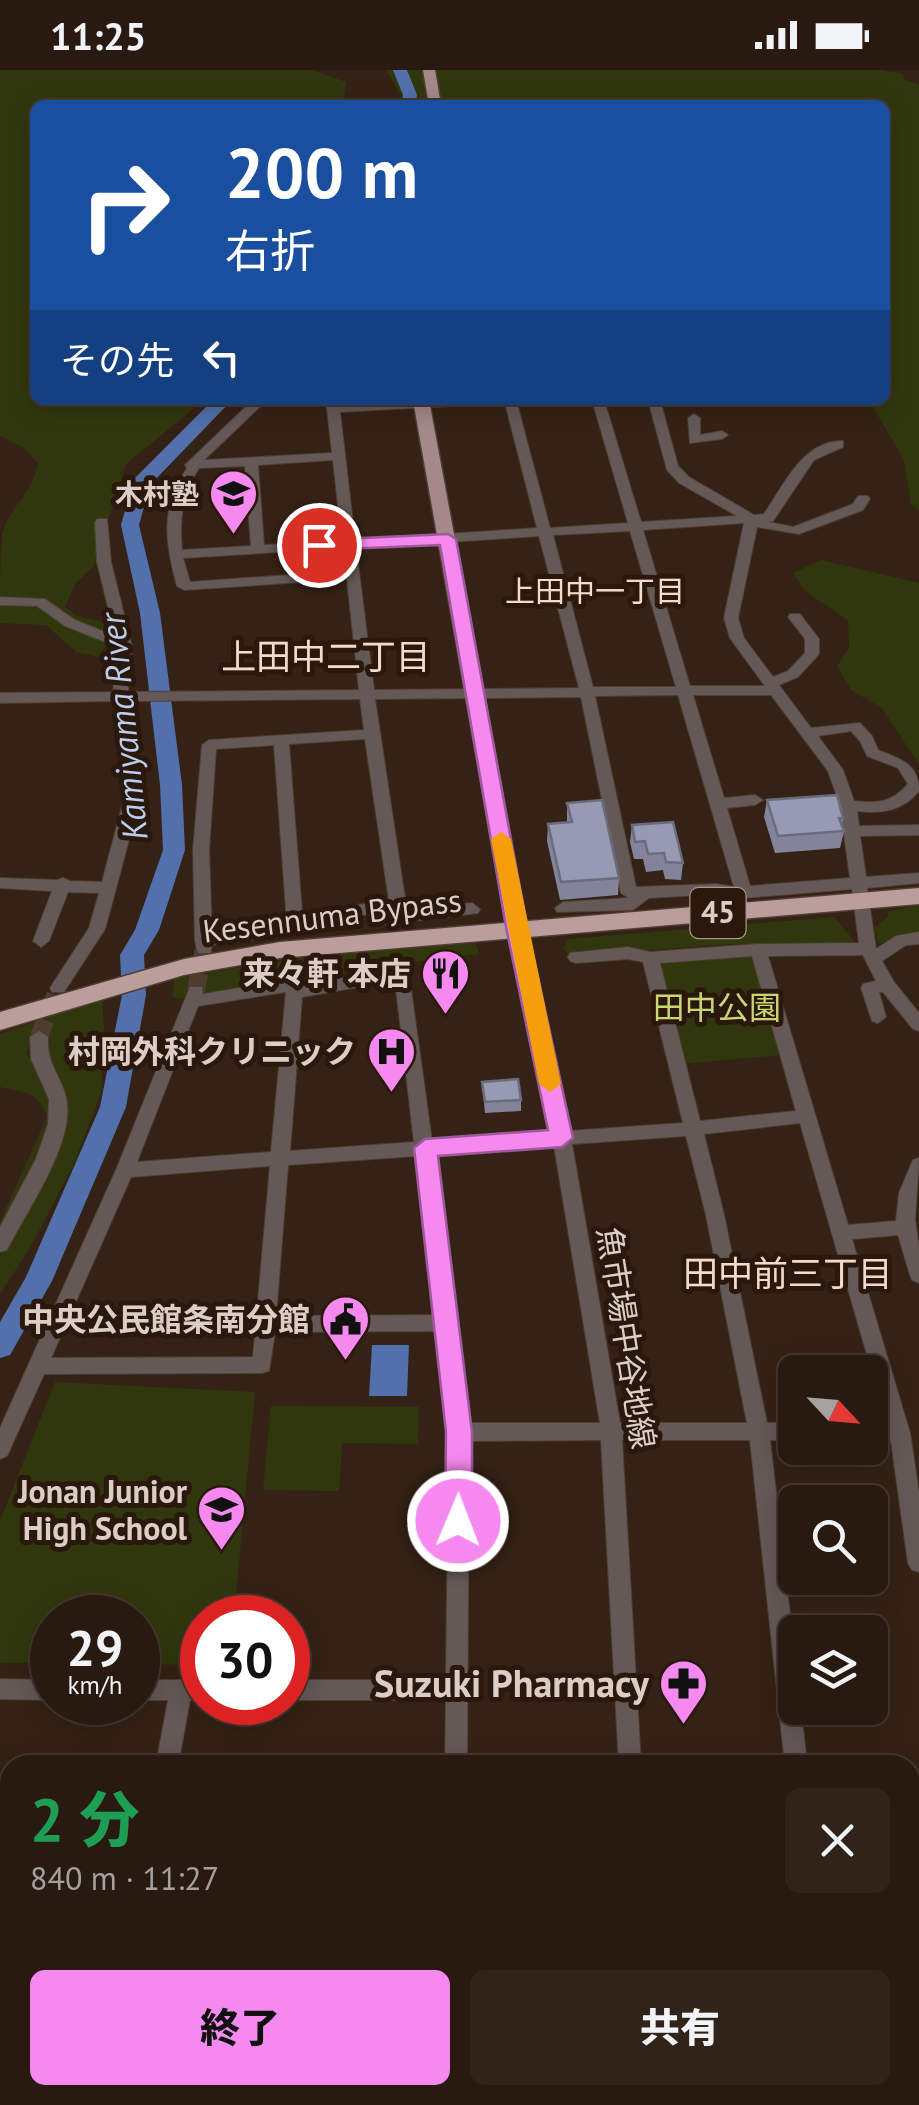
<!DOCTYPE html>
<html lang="ja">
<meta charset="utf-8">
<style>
:root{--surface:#281a10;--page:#302319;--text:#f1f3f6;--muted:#a5a19f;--line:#443830;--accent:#f589ef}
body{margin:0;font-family:"PT Sans","Noto Sans JP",sans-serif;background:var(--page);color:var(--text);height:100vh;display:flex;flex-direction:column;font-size:38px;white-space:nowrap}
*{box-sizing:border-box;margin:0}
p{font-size:32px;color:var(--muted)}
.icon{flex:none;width:55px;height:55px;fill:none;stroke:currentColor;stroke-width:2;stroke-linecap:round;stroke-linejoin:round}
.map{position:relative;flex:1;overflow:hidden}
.side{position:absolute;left:0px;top:1685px;width:920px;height:350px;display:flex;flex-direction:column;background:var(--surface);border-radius:30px 30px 0 0;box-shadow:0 5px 25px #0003,0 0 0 2px var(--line)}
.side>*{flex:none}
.guide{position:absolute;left:30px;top:30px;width:860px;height:305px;border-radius:15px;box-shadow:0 5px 25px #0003,0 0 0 2px var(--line);background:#1a4fa0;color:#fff;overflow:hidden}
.needle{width:65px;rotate:116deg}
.fabs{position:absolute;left:778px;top:1285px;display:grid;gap:20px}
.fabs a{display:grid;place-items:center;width:110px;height:110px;border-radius:15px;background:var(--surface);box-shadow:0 5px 25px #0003,0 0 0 2px var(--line);font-size:50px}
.speed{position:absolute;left:30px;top:1525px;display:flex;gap:20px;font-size:50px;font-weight:700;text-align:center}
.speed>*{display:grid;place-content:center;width:130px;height:130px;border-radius:50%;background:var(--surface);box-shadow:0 5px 25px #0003,0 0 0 2px var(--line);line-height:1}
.speed small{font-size:25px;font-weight:400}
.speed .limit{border:15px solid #d22;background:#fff;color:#111}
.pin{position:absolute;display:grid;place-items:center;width:85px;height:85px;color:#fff;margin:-42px;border:5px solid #fff;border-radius:50%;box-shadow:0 2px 10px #0007}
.me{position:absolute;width:110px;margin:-55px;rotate:1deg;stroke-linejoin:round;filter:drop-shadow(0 0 8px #0008)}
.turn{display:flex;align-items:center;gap:35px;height:210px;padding:0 30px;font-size:45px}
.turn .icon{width:130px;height:130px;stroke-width:2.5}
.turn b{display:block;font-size:70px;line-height:85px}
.then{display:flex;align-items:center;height:95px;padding:0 30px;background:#0003;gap:20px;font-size:38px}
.round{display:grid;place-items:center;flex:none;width:105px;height:105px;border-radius:15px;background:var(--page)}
.head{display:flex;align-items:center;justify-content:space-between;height:170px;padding:0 30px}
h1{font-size:60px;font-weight:800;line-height:75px;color:#1e9e55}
.primary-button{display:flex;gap:20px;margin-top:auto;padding:20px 30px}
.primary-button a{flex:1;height:115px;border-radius:15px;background:var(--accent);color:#111;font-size:40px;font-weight:800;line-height:115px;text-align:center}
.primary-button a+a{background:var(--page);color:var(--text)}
.status{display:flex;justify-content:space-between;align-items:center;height:70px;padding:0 50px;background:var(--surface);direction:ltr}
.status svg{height:28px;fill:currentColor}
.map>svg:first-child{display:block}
</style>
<div class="status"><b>11:25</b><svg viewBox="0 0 49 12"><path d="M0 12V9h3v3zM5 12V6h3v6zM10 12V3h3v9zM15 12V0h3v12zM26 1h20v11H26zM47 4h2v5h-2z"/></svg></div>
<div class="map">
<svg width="919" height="2035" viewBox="0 0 919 2035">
<rect width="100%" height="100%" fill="#352216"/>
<!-- green -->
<g fill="#31370d">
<path d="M0,0H312L346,12L343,35H35V330H204L126,394L93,497L75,514L65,537L77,546L108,553L110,569L99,587L76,582L46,555L0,553C0,526 0,489 2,464C11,434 31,427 38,393L24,378L0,366Z"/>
<polygon points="386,0 882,0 903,4 904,10 919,14 919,440 911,435 904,390 869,330 885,330 885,35 407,35"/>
<polygon points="821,490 919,513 919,694 882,638 851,620 837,596 849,578 848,550 805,521 793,503"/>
<polygon points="919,836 919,862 879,874 874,858 888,847 888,841"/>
<polygon points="834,847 857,874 731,874 572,886 563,879 568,869"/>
<polygon points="469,871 476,874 479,884 365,897 180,929 172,926 175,908 288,890"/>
<polygon points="753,885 780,985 681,994 655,893"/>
<path d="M102,928L105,974L101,1024L73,1096L30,1178L0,1224V1185L61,1049L32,972L26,983L51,1022L47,1068L0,1164V1152L47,1047C39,1021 24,1022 0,1017V964Z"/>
<polygon points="55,1312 255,1322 234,1547 202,1548 202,1595 138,1594 138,1548 52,1548 52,1593 0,1593 0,1451"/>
<polygon points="271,1336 419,1337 418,1374 342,1373 339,1421 263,1420"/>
</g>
<!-- water -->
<polygon fill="#5270ab" points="372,1275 409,1275 407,1326 369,1326"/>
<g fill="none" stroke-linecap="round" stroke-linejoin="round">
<!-- river -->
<g fill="#5270ab" fill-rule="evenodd">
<polygon points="393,0 407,0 417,25 415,35 401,35 403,25"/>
<polygon points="213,330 232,330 150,415 139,455 160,543 182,715 185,780 159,860 144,885 146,925 126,1037 52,1211 10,1285 0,1288 0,1252 26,1207 100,1037 122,925 120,885 135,860 163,780 160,715 140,543 121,455 134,409"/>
</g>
<!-- minor-tunnel -->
<g stroke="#4e3c31" stroke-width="18" stroke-dasharray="18 9" stroke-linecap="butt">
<polyline points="196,921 204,879"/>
<polyline points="39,967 58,918"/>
</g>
<defs>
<g id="minor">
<path d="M253,330H267L204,390L332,383L326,330H338L339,335L432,330H516L550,458L628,453L592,330H604L641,452L737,446L679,413L667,400L648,330H660L678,396L689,407L754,445L764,444C784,415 803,370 843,371V377L814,390L773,451L769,452L793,457L853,434L858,426H868L870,429L863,440L799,464L757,457L738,548L744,568L773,607L788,601L805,583V569L788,547L790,544H800L819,569V584L798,607L779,615L811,658L860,653L872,666L878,680C901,689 919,694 919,721C903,741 881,744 857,741L859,756L919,755V765L860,766L866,807L919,803V813L867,818L876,879L896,866L919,862V874L906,875L882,891L894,912L919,943V961L913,959L883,922H879L886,947L878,953L872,951L861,918L863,914L876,911L863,885L768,886L848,1155L896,1151L899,1123L913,1090L919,1088L915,1150L919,1177V1213L912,1210L910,1205L898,1165L852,1169L910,1363L919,1423V1502L912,1500L908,1493L891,1371H870V1353L887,1354L800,1053L704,1064L724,1145L767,1353L795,1352V1370H770L795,1588V1638H801L807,1695H785L750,1370H622L641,1695H619L601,1370L469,1371L467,1695H445L446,1630H288V1610H446L449,1362L437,1261L275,1262L269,1301L262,1303L44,1304L7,1386L0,1389V1358L116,1100L190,917H202L203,924L295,909L303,915L388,900L410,912L432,1071L552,1062L509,857L511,853H523L525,857L569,1061L683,1053L643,892L628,889L576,893L570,891L568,887L570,883L628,877L650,882L758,874L859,873L852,819L744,828L716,824L649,828L633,840L557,842L555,838L563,832L629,828L621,823L581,627L375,629L406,835L404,839L303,854L301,862L295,864L212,875L210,883H198L195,871L193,780L202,675L209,670L364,660L360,629L128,631L143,696L140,729L105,859L64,922H52L50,918L89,858L99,823L68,822L49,871L41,877L33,871L52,821L0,818V808L57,810L63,808L70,811L102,812L124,729L127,696L114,631L0,633V623L113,622L118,577L65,556L37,536L0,535V527L45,529L75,550L115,566L97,492L95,452L97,449H107L111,492L132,577L128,622L359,620L347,509L184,520L177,516C165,472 160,438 187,398L185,395ZM505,333L537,458L355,470L340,342ZM333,390L342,471L264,475L258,395ZM245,396L251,476L182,480C179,450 182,424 199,398ZM744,453L724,548L730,568L765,616H690L643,460ZM630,461L676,617H593L553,465ZM539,466L579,618L374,620L356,478ZM343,478L346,501L190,512L183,488ZM678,625L734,817L716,814L636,817L595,626ZM693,625H771L828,701L840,735L850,808L750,816L727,738L755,735L763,730L755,725L724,728ZM851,661L860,671L867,686L898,698L908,714C893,732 877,734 854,731L843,700L818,666ZM365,669L389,831L302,842L289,674ZM274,675L287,854L212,864L209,780L216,679ZM752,886L796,1041L700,1051L660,893ZM386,912L396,919L414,1072L290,1081L302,927ZM286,922L271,1082L137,1092L198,936ZM686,1066L706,1145L747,1353H620L572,1074ZM554,1076L600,1353H468L456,1258L459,1253L454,1247L434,1085ZM416,1086L435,1245L276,1246L288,1095ZM270,1096L253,1287L51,1288L131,1107Z"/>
<polygon points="694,344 700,348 700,365 722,361 728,365 722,369 690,373 688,348"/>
<polygon points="472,833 480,839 478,843 380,855 372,849 380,843"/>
<path d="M39,961L48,967C46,997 65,1009 67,1034C72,1077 26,1142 7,1180L0,1182V1157L36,1089L48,1054L49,1029L31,989L30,967Z"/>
<polygon points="0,1609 52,1610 52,1630 0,1629"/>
<polygon points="138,1610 202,1610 202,1630 190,1630 178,1695 156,1695 168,1630 138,1630"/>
<polygon points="5,1742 10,1744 10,1773 8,1777 0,1780 0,1744"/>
<rect x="910" y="1748" width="9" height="22"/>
<polygon points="92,2025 118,2025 116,2035 90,2035"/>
<polygon points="272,2025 298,2025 297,2035 271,2035"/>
<rect x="439" y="2025" width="26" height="10"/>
<polygon points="632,2025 658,2025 659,2035 633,2035"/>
<polygon points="818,2025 844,2025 845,2035 819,2035"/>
</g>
<g id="major">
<polygon points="423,0 435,0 441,35 429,35"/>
<polygon points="413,330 429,330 527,857 517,864 507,857"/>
</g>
<polygon id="highway" points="919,818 919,834 280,888 184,905 0,960 0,942 184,889 280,872"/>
</defs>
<!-- minor casing -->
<use href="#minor" stroke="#503e32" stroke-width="2"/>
<!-- major casing -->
<use href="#major" stroke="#503e32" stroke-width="3"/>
<!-- highway casing -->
<use href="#highway" stroke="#503e32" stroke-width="3"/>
<!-- minor -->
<use href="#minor" fill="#655958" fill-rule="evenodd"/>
<!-- major -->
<use href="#major" fill="#a38989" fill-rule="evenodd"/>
<!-- highway -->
<use href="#highway" fill="#bb9d9c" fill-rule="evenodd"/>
</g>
<!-- wall -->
<g fill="#83849a">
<polygon points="767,730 843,748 842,756 844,761 840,778 775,783 764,747"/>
<polygon points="567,733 619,808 618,825 560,830 547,771 548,754 567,752"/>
<polygon points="632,755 683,793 681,810 665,809 663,800 646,802 643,789 634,789 630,772"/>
<polygon points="482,1012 521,1030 521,1041 485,1043"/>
</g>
<!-- building -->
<g fill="#989ab3" stroke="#6a6c7d" stroke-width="2.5">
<polygon points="837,725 843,748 839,748 844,761 778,766 767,730"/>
<polygon points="602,730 619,808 561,812 548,754 572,752 567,733"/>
<polygon points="673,752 683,793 666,792 664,783 648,784 645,771 635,772 632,755"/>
<polygon points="518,1009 521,1030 485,1032 482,1012"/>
</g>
<!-- route -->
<polygon fill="#f589ef" stroke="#9f599b" stroke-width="2.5" points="448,464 456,469 527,857 573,1068 562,1077 438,1086 472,1362 472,1451 468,1459 458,1463 449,1459 445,1451 446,1362 414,1078 425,1069 548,1060 506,857 440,475 319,480 311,475 319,470"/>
<!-- slow -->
<polygon fill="#f59e0b" points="501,762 511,769 561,1014 550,1022 539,1014 491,769"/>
<!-- icons -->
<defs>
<symbol id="school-pin" viewBox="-11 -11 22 30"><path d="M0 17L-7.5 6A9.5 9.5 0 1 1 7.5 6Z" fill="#f589ef" stroke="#2b180d"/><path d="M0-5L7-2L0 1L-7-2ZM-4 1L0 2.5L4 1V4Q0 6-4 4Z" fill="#111"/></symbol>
<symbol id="restaurant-pin" viewBox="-11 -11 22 30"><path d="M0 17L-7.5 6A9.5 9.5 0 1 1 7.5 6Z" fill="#f589ef" stroke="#2b180d"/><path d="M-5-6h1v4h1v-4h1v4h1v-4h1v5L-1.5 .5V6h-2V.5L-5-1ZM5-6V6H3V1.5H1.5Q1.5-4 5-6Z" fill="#111"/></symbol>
<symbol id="hospital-pin" viewBox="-11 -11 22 30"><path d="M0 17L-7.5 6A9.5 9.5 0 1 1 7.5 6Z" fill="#f589ef" stroke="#2b180d"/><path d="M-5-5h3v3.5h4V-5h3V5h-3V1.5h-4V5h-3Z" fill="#111"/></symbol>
<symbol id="civic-pin" viewBox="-11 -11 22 30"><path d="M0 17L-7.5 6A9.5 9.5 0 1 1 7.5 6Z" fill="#f589ef" stroke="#2b180d"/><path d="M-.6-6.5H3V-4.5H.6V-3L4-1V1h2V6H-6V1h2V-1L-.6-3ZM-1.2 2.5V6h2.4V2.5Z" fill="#111"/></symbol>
<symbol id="pharmacy-pin" viewBox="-11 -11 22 30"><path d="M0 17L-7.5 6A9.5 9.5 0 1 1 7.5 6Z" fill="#f589ef" stroke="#2b180d"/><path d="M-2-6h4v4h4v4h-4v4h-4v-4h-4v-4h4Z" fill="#111"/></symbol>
</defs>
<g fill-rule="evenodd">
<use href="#school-pin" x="206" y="396" width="55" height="75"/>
<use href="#restaurant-pin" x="418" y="876" width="55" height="75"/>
<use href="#hospital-pin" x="364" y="954" width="55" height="75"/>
<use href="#civic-pin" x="318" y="1222" width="55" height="75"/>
<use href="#school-pin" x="194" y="1412" width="55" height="75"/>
<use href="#pharmacy-pin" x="656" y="1586" width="55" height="75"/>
</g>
<g text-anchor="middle" stroke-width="10" stroke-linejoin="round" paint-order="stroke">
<!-- far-poi labels -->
<g font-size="28" font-weight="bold" fill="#dccec7" stroke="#2b180d" text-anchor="end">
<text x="199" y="434">木村塾</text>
</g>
<!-- far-neighbourhood labels -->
<g font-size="30" fill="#f5dacb" stroke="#2b180d">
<text x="595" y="532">上田中一丁目</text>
</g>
<!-- shield labels -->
<rect fill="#2b180d" stroke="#a7978f" stroke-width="2.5" x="690.5" y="818" width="55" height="50" rx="8"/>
<g font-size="30" font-weight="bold" fill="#dccec7">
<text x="718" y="853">45</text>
</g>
<!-- street labels -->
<g font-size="32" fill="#dccec7" stroke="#2b180d">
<text transform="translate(332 846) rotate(-7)" y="11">Kesennuma Bypass</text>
<text transform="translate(626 1268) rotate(81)" y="11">魚市場中谷地線</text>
</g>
<!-- poi labels -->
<g font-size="32" font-weight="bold" fill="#dccec7" stroke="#2b180d" text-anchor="end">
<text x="411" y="915">来々軒 本店</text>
<text x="356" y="993">村岡外科クリニック</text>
<text x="310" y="1261">中央公民館条南分館</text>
<text x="187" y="1433">Jonan Junior<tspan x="187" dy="37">High School</tspan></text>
</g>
<!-- park labels -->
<g font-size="32" fill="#c7d872" stroke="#2b180d">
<text x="717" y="949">田中公園</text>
</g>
<!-- neighbourhood labels -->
<g font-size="35" fill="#f5dacb" stroke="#2b180d">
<text x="326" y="599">上田中二丁目</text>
<text x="788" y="1216">田中前三丁目</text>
</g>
<!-- water labels -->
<g font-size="35" font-style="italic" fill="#bbcef0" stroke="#2b180d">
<text transform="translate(124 657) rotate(-96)" y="12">Kamiyama River</text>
</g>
<!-- near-poi labels -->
<g font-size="38" font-weight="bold" fill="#dccec7" stroke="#2b180d" text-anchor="end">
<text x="649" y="1627">Suzuki Pharmacy</text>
</g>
</g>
</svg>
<div class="fabs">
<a><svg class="needle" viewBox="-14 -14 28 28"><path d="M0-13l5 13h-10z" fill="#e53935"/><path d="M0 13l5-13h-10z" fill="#a5a19f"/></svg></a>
<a><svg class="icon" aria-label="search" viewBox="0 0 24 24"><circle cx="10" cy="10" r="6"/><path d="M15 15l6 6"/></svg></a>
<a><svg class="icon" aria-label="layers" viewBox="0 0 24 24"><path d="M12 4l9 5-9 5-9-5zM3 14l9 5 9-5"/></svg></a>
</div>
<div class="speed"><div>29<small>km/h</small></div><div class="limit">30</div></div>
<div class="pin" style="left:319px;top:475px;background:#d93025"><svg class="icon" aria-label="arrive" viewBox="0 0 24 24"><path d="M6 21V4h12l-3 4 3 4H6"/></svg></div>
<svg class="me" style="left:458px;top:1451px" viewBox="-20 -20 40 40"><circle r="17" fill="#f589ef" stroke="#fff" stroke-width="3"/><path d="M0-11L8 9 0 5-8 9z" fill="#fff"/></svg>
<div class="guide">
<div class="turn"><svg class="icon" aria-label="right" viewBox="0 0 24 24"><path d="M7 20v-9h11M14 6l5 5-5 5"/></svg><div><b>200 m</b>右折</div></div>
<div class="then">その先<svg class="icon" aria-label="left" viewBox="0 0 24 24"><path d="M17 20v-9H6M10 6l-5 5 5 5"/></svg></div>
</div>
<section class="side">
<div class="head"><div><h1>2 分</h1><p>840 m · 11:27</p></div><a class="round"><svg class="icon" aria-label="close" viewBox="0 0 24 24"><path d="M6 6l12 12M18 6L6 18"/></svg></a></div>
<div class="primary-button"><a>終了</a><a>共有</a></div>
</section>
</div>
